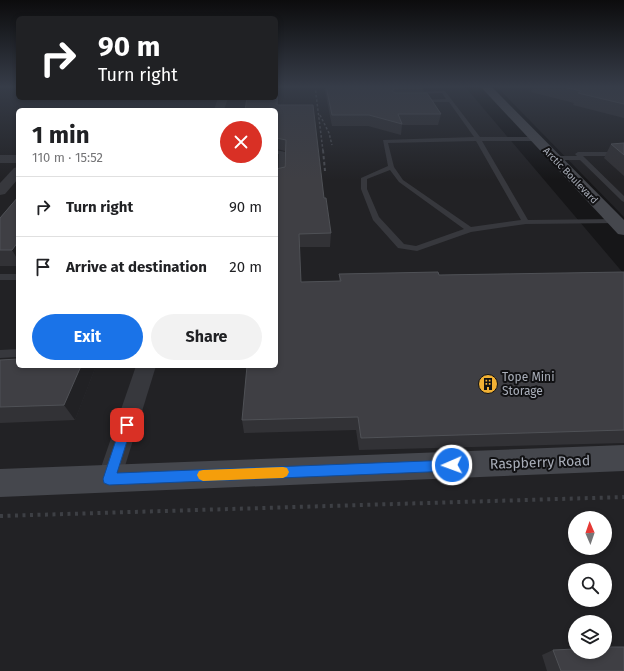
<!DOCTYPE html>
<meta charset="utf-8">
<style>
:root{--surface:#fff;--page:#f2f2f2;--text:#202124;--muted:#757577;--line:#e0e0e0;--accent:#1a73e8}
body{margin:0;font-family:"Fira Sans",sans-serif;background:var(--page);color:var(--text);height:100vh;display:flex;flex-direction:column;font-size:15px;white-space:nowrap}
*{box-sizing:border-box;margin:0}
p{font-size:13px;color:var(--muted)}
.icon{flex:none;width:22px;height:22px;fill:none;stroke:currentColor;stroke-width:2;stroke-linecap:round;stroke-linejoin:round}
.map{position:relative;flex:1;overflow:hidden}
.details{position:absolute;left:16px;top:108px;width:262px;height:260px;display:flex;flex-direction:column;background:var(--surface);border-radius:6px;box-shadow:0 2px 6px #0003}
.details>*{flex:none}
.banner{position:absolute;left:16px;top:16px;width:262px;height:84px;border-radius:6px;box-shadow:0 2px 6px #0003;background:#202124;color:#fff;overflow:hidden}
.needle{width:26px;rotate:358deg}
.buttons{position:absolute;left:568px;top:511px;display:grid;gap:8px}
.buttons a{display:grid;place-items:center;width:44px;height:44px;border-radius:50%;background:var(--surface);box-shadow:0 2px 6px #0003;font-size:20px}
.pin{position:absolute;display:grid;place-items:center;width:34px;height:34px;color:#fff;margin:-17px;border-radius:8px;box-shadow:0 2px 6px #0006}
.me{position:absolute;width:44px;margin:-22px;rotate:268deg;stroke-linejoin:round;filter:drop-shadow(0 0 3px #0008)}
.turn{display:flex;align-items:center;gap:14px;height:84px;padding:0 16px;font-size:18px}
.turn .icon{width:52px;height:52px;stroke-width:2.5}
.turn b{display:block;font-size:28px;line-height:34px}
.round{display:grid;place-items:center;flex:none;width:42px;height:42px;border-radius:21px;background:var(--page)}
.summary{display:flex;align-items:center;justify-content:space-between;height:68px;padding:0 16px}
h1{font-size:24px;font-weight:700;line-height:30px}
.action{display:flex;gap:8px;margin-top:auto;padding:8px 16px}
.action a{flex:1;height:46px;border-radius:24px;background:var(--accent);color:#fff;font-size:16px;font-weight:700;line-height:46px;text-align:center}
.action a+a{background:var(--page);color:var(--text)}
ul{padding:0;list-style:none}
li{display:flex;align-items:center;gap:12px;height:60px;padding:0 16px;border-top:1px solid var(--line)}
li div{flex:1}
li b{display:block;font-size:15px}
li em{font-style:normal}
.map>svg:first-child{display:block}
</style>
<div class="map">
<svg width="624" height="671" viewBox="0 0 624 671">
<rect width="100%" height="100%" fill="#161618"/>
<!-- built -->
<g fill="#222225" fill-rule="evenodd">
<path d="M0,86H18V98H276V86H462L467,89L624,274V671H0ZM18,110H276V366H18ZM575,518H605V548H575ZM575,570H605V600H575ZM575,622H605V652H575Z"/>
<polygon points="496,86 543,86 624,106 624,217"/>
</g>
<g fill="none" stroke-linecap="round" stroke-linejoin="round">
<!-- path -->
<polyline stroke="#3d3f44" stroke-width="4" stroke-dasharray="3 4.5" stroke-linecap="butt" points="0,516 624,497"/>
<!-- lane -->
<g fill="#37383d" fill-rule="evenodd">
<path d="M445,91L480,137H537L540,139L537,141H482L528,220L616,219L620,221L619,223L526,224L471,232L417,251L398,248L373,220L361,189V178L388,166L383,140L474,137L449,102H419L417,101L419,100L446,99L442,93L410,94L408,93L410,92ZM476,141L521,220L471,227L403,180L394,167L388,143ZM390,170L399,182L464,229L416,246L404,244L379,217L367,189V179Z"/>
<polygon points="276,150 285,152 284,178 276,180 276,176 278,176 279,154 276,154"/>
<polygon points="578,152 624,152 624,156 583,156 624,196 624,202 622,201 580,160 555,160 552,158 555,156 577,156 575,154"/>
<rect x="0" y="274" width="18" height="6"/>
<polygon points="18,349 18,357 0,358 0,350"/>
</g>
<!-- street -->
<g fill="#37383d" fill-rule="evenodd">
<polygon points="218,98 228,98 224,110 214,110"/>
<rect x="0" y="155" width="18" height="8"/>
<polygon points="18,167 18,179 5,194 0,195 0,183 14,168"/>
<polygon points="136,366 156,366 121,479 118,487 109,491 100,487 97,479"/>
</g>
<!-- secondary -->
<g fill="#45474d" fill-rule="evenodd">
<polygon points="480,86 491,86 624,220 624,235 618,234"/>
<polygon points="624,445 624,471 0,497 0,469"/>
</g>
<!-- rail-far1 -->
<g stroke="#4a4c52" stroke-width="1.5" stroke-dasharray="2.5 2" stroke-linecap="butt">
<polyline points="315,86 323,151"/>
<polyline points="320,115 329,133 332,145"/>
</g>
<!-- rail -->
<polyline stroke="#4a4c52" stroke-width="2" stroke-dasharray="3.5 2.5" stroke-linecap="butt" points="323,150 325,171"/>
</g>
<!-- wall -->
<g fill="#323236" fill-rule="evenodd">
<polygon points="324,86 443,86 443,88 424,88 423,93 441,114 438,125 402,125 401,135 368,126 332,126"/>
<polygon points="533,86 624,86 624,118 573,105 574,103 531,92"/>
<path d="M278,105L324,198L331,233L330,247H299L301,282L339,281V274L439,275L624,272V443L359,450L356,430L244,433L242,420L276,366V110ZM277,149L285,151V167L277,169Z"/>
<polygon points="624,143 624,176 604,158 611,144"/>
<polygon points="18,197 18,266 0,266 0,218"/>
<polygon points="0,360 18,366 96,366 75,420 0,423"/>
<polygon points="553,650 624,671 547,671 542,655"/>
</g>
<!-- shaded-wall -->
<g fill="#212124">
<polygon points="278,86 279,86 278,116 277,105"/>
<polygon points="277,144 277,174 276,175"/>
<polygon points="18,242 18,260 12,250"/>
<polygon points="81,366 96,366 75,420 64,405"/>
</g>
<!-- building -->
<g fill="#3f3f44" stroke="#4f5156">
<polygon points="276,86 278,86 277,105 313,105 324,198 326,198 331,233 299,234 301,282 341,281 339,274 438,272 439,275 624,272 624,430 361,438 358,417 242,420 247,366 276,366 276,169 285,167 286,140 276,138 276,110 245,110 247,98 276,98"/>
<polygon points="326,86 423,86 424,88 395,88 392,91 395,93 427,93 441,114 398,114 402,124 369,115 332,115"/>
<polygon points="559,86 624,86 624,104 578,93 581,91"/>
<polygon points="276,143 277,144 276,159"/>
<polygon points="624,143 624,155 611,144"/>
<polygon points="18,197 18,242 12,250 0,250 0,218"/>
<polygon points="18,359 18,366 81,366 64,405 0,407 0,360"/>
<polygon points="605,647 624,647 624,671 561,671 553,650 575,649 575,652 605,652"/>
</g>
<!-- sky -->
<linearGradient id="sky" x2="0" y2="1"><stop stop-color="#0c0c0d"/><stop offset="0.48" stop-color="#363c48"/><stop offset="1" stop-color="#363c48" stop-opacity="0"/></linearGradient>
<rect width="624" height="180" fill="url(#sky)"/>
<!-- route -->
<polygon fill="#1a73e8" stroke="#114b97" points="127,420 131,422 132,425 117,473 452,460 456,462 458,465 456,469 452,471 109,485 104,483 103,479 121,425 123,422"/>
<!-- slow -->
<polygon fill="#f59e0b" points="283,467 287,468 289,472 287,476 283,478 203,481 199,479 197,475 199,471 203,470"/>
<!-- icons -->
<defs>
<symbol id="building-disc" viewBox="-11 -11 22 22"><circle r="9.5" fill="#f2b134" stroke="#111113"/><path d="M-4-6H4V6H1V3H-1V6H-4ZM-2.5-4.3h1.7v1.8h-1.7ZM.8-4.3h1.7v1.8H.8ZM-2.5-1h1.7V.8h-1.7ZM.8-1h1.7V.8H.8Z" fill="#111"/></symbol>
</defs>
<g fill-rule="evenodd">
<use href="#building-disc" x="477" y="373" width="22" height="22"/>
</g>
<g text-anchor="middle" stroke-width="4" stroke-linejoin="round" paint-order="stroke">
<!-- far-street labels -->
<g font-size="10" fill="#a8adb8" stroke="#111113">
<text transform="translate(571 175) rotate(46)" y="4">Arctic Boulevard</text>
</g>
<!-- poi labels -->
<g font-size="12" fill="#a8adb8" stroke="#111113" text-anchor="start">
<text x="502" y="381">Tope Mini<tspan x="502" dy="14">Storage</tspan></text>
</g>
<!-- near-street labels -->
<g font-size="14" fill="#a8adb8" stroke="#111113">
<text transform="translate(540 462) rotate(-2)" y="5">Raspberry Road</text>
</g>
</g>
</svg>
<div class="buttons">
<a><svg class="needle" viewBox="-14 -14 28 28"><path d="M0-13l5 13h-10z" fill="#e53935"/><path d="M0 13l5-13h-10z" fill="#757577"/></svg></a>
<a><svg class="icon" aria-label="search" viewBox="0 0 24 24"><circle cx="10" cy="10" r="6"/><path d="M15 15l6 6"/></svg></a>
<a><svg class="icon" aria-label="layers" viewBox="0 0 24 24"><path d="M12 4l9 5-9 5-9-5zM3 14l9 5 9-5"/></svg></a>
</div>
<div class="pin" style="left:127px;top:425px;background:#d93025"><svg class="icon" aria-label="arrive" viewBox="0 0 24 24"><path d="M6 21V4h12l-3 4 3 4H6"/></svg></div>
<svg class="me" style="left:452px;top:465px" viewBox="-20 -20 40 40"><circle r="17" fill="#1a73e8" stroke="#fff" stroke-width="3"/><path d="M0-11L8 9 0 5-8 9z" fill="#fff"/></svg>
<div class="banner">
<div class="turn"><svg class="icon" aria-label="right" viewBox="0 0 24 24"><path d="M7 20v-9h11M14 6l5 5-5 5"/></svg><div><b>90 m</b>Turn right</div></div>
</div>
<section class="details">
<div class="summary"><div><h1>1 min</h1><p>110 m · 15:52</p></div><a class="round" style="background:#d93025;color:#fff"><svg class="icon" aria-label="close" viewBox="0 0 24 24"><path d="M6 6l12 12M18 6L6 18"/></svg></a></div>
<ul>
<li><svg class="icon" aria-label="right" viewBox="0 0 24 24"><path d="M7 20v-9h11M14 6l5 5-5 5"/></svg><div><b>Turn right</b></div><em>90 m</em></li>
<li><svg class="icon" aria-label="arrive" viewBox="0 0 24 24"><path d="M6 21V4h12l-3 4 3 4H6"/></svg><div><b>Arrive at destination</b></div><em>20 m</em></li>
</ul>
<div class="action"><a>Exit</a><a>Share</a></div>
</section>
</div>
